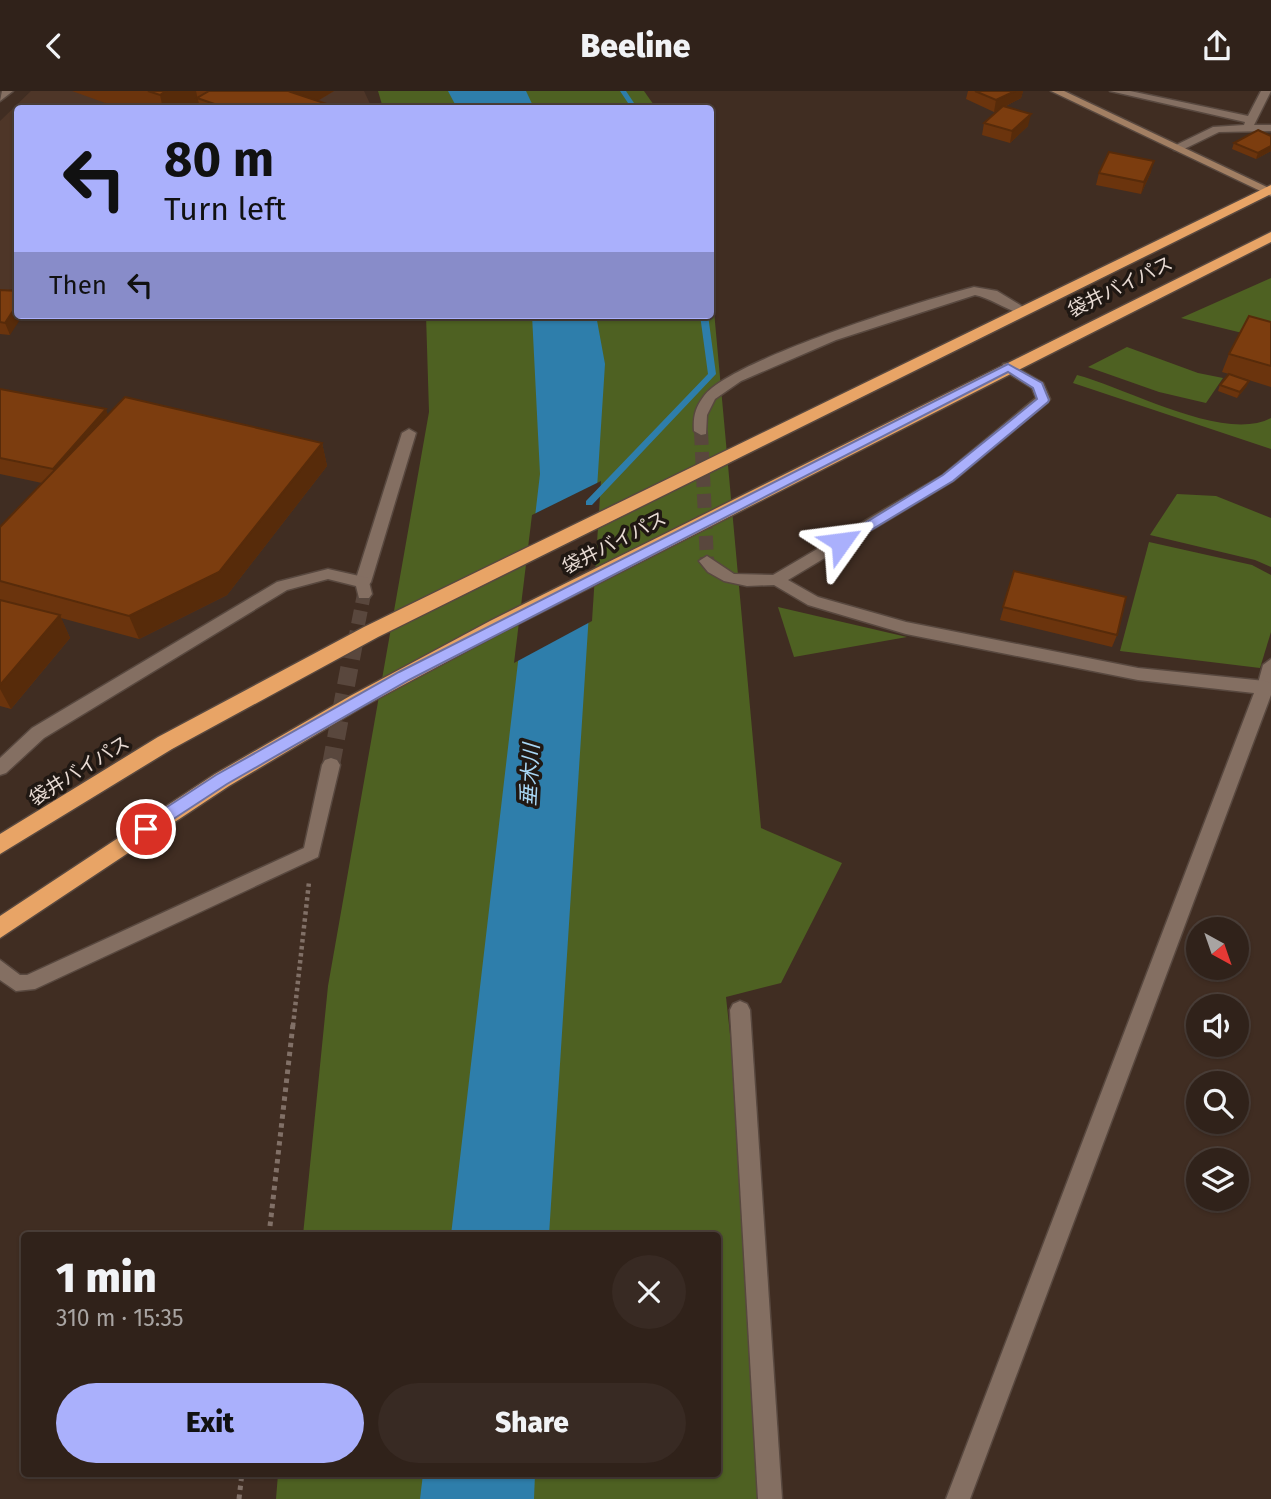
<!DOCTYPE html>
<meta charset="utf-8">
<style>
:root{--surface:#30221a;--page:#382a23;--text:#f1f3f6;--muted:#a8a4a2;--line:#4b3f39;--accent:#aab0fc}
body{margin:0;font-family:"Fira Sans","Noto Sans JP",sans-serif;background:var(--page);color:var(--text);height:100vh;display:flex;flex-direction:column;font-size:26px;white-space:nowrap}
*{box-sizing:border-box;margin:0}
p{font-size:23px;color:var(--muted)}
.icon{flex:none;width:38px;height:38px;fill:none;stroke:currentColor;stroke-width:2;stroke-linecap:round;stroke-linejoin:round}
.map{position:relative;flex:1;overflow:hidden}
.details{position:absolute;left:21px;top:1141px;width:700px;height:245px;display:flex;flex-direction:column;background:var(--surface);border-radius:7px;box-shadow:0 2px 5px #0004,0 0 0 2px var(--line)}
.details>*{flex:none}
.guide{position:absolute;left:14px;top:14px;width:700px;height:214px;border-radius:7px;box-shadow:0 2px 5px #0004,0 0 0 2px var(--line);background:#aab0fc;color:#111;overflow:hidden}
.needle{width:46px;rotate:140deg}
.tools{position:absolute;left:1186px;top:826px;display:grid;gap:14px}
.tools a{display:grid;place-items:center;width:63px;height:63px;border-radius:50%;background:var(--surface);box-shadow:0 2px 5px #0004,0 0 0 2px var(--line);font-size:35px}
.pin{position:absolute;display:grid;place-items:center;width:60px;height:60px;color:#fff;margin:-30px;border:4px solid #fff;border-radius:50%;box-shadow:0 2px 7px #0007}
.me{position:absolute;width:77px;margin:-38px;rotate:59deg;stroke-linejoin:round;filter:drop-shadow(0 0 5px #0008)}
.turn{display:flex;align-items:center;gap:24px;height:147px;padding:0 35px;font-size:32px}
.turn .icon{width:91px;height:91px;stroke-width:2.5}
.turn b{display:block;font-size:49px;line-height:60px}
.then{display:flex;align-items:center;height:66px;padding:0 35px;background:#0003;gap:14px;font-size:26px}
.round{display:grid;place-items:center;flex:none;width:74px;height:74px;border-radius:37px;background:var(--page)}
.head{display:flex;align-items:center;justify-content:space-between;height:119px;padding:0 35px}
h1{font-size:42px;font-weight:800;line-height:52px}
.action{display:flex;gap:14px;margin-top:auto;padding:14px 35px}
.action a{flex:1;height:80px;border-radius:42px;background:var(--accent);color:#111;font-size:28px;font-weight:800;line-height:80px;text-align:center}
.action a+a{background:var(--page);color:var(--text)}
header{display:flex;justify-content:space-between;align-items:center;height:91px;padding:0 35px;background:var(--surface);font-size:32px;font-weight:800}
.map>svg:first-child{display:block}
</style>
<header><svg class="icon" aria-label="back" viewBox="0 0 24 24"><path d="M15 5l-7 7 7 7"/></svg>Beeline<svg class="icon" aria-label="share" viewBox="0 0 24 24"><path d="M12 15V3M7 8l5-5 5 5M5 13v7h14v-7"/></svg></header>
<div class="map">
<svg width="1271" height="1408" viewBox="0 0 1271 1408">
<rect width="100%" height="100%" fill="#402d22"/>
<!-- built -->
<polygon fill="#4e3628" points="31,0 364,0 372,17 18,18 17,197 0,201 0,30"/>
<!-- green -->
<g fill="#4e6122">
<polygon points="378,0 644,0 656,17 383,17"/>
<polygon points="711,187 761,737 842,772 781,892 726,906 759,1214 768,1408 276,1408 278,1383 718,1382 718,1144 303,1144 328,895 429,321 426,224 710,224"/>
<polygon points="1271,187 1271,249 1181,227"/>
<polygon points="1127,256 1198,282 1223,287 1206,312 1159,301 1088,276"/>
<path d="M1077,284C1127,297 1224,352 1271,327V358L1073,292Z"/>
<polygon points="1177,403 1216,405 1271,427 1271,476 1255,469 1150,444"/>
<polygon points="1149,451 1252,474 1271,484 1271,541 1260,577 1120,560"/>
<polygon points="778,516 907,546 794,566"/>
</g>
<!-- water -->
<g fill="#2e7eab">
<polygon points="448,0 526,0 534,17 457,17"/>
<polygon points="532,224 596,224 605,273 549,1144 451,1144 540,383"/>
<polygon points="423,1383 535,1383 534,1408 420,1408"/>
</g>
<!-- pier -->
<polygon fill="#402d22" points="601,390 592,530 514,572 532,424"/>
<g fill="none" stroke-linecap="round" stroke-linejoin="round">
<!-- stream -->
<g fill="#2e7eab" fill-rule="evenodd">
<polygon points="620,0 626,0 638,18 632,18"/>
<polygon points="700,224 708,224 716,283 592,414 586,414 586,410 708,283"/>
</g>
<!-- street-tunnel-far1 -->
<g stroke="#59473d" stroke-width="14" stroke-dasharray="14 7" stroke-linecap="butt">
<polyline points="701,340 707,470"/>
<polyline points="354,554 364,503"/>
</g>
<!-- street-tunnel -->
<polyline stroke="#59473d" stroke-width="18" stroke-dasharray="18 9" stroke-linecap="butt" points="331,674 354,552"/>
<defs>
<g id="lane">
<polygon points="2,0 13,0 0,10"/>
<polygon points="409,338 416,342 371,491 368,495 358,495 355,491 402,342"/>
<polygon points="1271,568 1271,600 1265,602 1257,596 1263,574"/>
</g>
<g id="street">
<polygon points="1110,0 1130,0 1248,25 1261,0 1271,0 1254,34 1271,34 1271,40 1219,41 1182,59 1174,59 1174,55 1213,36 1244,34 1245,31"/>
<path d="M974,196L997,200L1030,220L1028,223C1015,225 992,207 975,204L836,249L741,290L715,308L707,324L706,343L701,344L694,340C693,326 695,317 704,305C731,269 923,209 974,196Z"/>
<polygon points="1008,272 1043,292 1050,308 1048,311 953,390 788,489 818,506 906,531 1138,577 1265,590 1271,592 1271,604 970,1408 946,1408 1254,602 1138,589 906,543 808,514 774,494 747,495 724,490 708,481 699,470 707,465 734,483 773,484 943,384 1036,307 1032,297 1003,279 1003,273"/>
<polygon points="328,478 368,487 372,503 369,507 359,507 356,495 328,488 287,499 44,647 6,682 0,684 0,667 32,637 277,491"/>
<polygon points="331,667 337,669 340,674 318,766 35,898 16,900 0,889 0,869 20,884 27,884 304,757 322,674 325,669"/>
<polygon points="740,910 747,913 750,919 782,1408 758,1408 730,919 733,913"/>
</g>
<polygon id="secondary" points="1051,0 1064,0 1271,98 1271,105"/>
<g id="highway">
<polygon points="1271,94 1271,103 378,546 172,658 0,763 0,743 158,646 364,536"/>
<polygon points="1271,141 1271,151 504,540 364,615 229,695 0,847 0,825 215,683 350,605 490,530"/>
</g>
</defs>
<!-- lane casing -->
<use href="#lane" stroke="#58483f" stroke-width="3"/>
<!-- street casing -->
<use href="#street" stroke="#58483f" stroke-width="3"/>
<!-- secondary casing -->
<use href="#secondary" stroke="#58483f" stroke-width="3"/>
<!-- highway casing -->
<use href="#highway" stroke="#58483f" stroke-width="3"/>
<!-- path-far1 -->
<polyline stroke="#817067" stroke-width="4.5" stroke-dasharray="3.5 3.5" stroke-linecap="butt" points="293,935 309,791"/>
<!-- path -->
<g stroke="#817067" stroke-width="5" stroke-dasharray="4.5 4.5" stroke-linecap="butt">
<polyline points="269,1144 293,933"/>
<polyline points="239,1408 242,1382"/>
</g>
<!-- lane -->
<use href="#lane" fill="#846f62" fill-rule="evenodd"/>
<!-- street -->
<use href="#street" fill="#846f62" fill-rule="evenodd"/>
<!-- secondary -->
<use href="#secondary" fill="#a27f63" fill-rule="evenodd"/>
<!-- highway -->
<use href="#highway" fill="#e8a466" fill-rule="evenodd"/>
</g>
<!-- wall -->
<g fill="#6b340d">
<polygon points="72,0 334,0 317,10 327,18 200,18 199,13 192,18 122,18"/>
<polygon points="968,0 1023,0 1021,7 1004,16 1028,35 1010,52 982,44 984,32 1001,17 994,21 966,8"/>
<polygon points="1271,45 1271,60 1256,68 1232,58 1234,52"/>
<polygon points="1151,81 1141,103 1096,94 1099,82"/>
<polygon points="0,199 10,244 0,243"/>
<polygon points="1271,231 1271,296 1236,285 1249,290 1246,296 1237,307 1218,300 1220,294 1229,283 1222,281 1229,263"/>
<polygon points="0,298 108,324 322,352 327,375 227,504 139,548 61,527 70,547 11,618 0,615 0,436 42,392 0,383"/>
<polygon points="1014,480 1117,544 1112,556 1000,529"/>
</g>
<!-- shaded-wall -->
<g fill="#572b0a">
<polygon points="166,0 196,0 199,13 192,18 163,18 160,4"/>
<polygon points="293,0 334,0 304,18 291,1"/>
<polygon points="1015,0 1023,0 1021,7 994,21 996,9"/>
<polygon points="1031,23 1028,35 1010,52 1012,40"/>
<polygon points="1271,55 1271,60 1256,68 1258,62"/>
<polygon points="1154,70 1151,81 1141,103 1144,91"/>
<polygon points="18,212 18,224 23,224 10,244 5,232"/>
<polygon points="1249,290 1246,296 1237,307 1240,301"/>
<polygon points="106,318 112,336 61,396 53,378"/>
<polygon points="322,352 327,375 227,504 139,548 129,525"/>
<polygon points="60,524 70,547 11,618 0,598 0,594"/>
</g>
<!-- building -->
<g fill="#7c3d0f" stroke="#572b0a" stroke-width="2">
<polygon points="148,0 166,0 160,4"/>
<polygon points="209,0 293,0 291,1 327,13 320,18 229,18 197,7"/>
<polygon points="975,0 1015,0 996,9"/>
<polygon points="1003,15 1031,23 1012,40 984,32"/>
<polygon points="1258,39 1271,45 1271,55 1258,62 1234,52"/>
<polygon points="1109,61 1154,70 1144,91 1099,82"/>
<polygon points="0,199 18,200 18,212 5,232 0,231"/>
<polygon points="1249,225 1271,231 1271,275 1229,263"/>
<polygon points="1229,283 1249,290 1240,301 1220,294"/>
<polygon points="0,298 106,318 53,378 0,367"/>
<polygon points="125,306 322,352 219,481 129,525 0,490 0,436"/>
<polygon points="1014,480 1126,506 1117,544 1003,516"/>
<polygon points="0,509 60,524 0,594"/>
</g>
<!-- route -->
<polygon fill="#aab0fc" stroke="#6e72a4" stroke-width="2" points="1008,273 1042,292 1049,309 1048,311 953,390 846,454 836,454 834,451 943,384 1037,308 1033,297 1008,281 409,589 227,693 152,742 141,742 138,738 141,733 216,684 399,581"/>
<g text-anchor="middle" stroke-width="7" stroke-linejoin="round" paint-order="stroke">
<!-- street labels -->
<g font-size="19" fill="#e8dbd4" stroke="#201813">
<text transform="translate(1120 195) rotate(-26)" y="7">袋井バイパス</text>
<text transform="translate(614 451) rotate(-27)" y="7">袋井バイパス</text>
<text transform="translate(79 679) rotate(-32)" y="7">袋井バイパス</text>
</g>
<!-- water labels -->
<g font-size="21" font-style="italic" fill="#a8d6f4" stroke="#201813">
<text transform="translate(530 684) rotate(-87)" y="7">垂木川</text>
</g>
</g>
</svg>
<div class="tools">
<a><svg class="needle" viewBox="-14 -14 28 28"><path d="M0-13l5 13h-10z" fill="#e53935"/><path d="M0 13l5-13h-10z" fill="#a8a4a2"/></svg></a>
<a><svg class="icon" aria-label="sound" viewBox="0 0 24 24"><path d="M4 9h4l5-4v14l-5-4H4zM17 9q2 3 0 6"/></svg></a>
<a><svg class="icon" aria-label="search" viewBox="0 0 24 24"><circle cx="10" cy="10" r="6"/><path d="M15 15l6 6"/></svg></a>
<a><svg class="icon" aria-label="layers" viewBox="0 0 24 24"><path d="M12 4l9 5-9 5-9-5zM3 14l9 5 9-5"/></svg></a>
</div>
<div class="pin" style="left:146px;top:738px;background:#d93025"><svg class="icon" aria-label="arrive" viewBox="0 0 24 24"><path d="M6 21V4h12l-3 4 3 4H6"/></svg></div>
<svg class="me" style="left:841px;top:451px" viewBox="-20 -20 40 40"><path d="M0-17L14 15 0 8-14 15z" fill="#aab0fc" stroke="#fff" stroke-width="4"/></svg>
<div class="guide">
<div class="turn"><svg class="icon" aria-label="left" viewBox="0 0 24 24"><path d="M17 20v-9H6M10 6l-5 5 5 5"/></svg><div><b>80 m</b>Turn left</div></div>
<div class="then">Then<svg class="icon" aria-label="left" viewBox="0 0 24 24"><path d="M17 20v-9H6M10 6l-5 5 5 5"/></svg></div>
</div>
<section class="details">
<div class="head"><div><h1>1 min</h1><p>310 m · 15:35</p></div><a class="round"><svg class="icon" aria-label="close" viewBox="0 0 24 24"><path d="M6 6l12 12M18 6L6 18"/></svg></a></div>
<div class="action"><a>Exit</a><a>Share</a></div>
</section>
</div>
